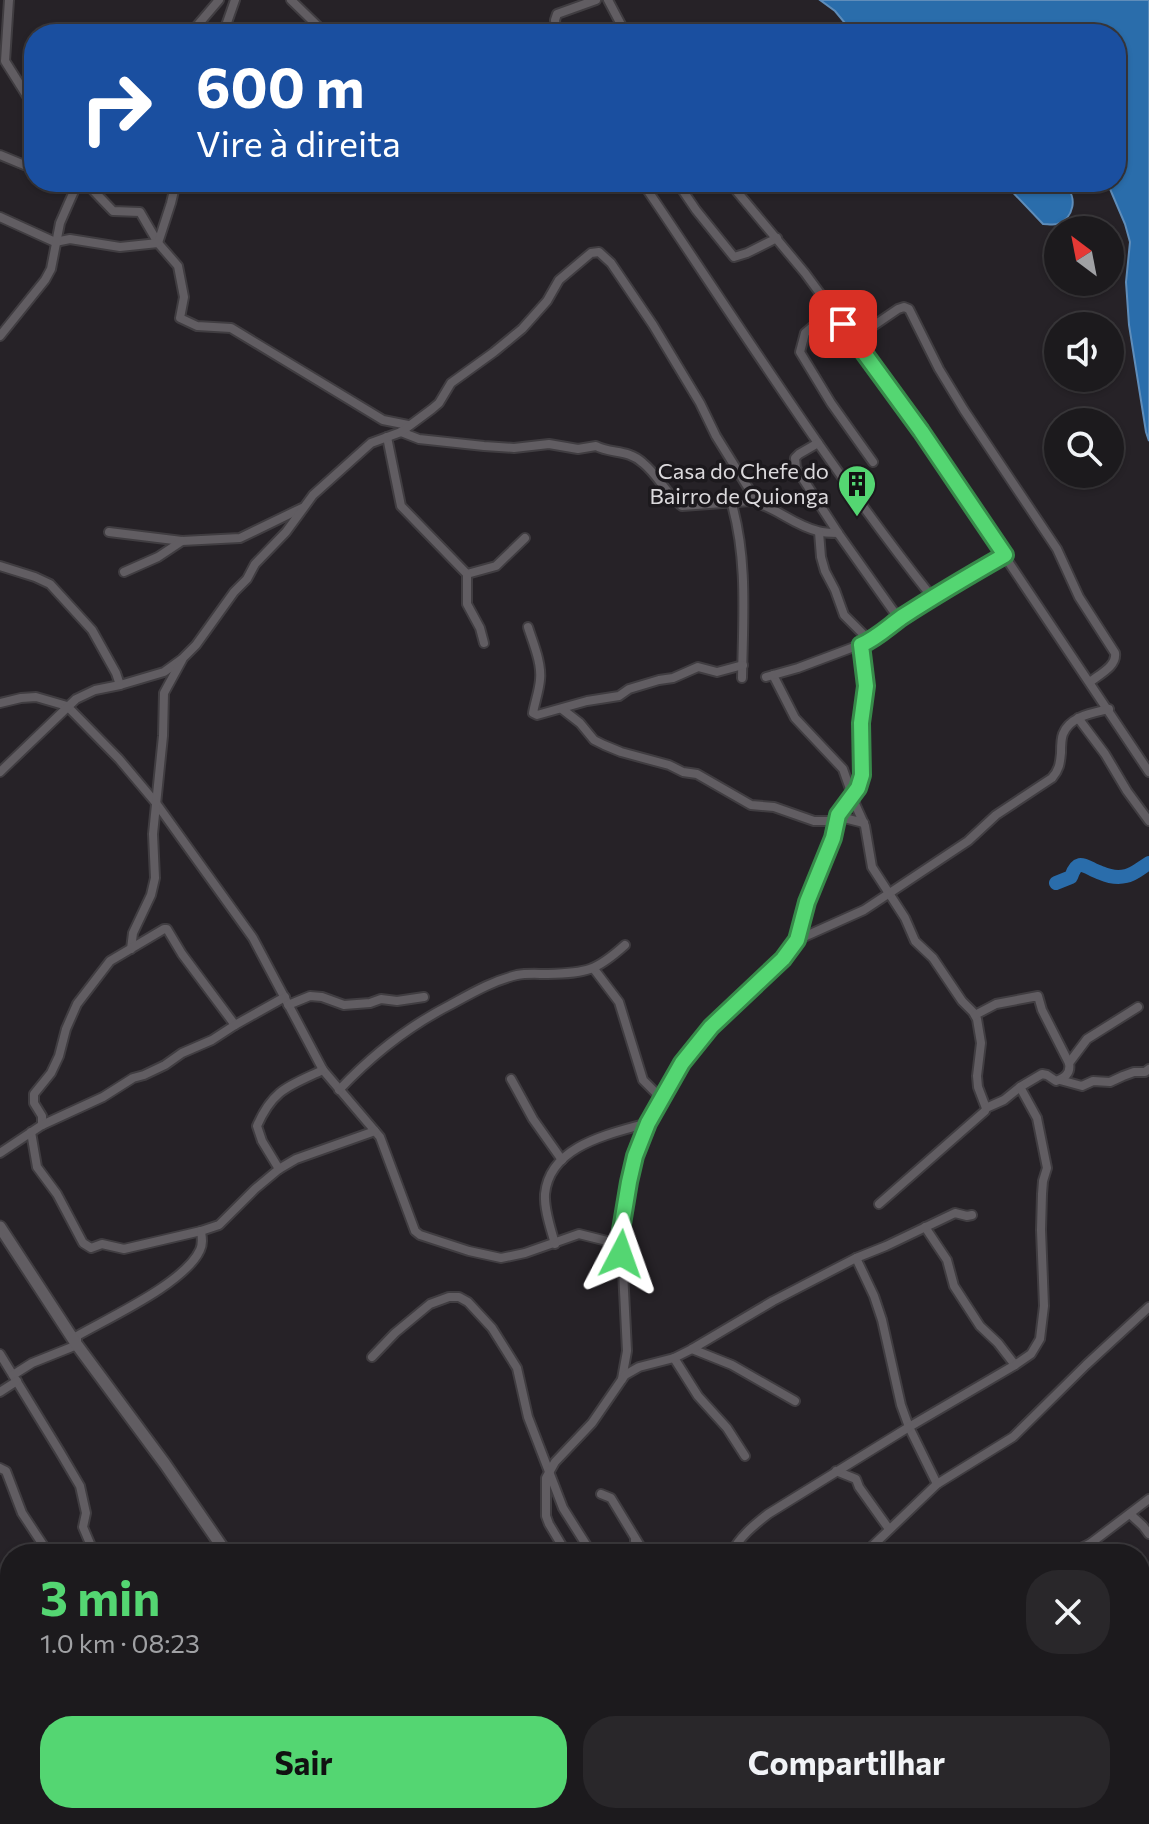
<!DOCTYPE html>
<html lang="pt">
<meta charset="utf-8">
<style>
:root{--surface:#1c1a1d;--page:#29272a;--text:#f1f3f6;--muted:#a0a1a4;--line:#3a383b;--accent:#54d672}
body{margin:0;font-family:Commissioner,sans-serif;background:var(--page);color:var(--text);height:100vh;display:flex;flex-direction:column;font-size:30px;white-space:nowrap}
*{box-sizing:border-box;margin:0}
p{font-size:26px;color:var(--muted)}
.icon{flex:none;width:44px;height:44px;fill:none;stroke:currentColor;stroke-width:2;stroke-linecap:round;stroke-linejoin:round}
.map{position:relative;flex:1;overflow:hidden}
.drawer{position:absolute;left:0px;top:1544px;width:1150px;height:280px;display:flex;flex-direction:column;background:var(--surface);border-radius:32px 32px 0 0;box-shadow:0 2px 6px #0004,0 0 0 2px var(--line)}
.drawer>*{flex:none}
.hud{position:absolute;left:24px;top:24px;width:1102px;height:168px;border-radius:32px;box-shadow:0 2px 6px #0004,0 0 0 2px var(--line);background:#1a4fa0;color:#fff;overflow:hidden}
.needle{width:52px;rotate:328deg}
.buttons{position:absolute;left:1044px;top:216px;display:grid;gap:16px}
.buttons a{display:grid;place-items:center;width:80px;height:80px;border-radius:50%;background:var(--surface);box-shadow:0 2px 6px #0004,0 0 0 2px var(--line);font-size:40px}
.pin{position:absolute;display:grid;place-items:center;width:68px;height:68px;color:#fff;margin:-34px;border-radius:16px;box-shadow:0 4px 12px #0006}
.me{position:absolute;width:88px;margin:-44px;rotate:4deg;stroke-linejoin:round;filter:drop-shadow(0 0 6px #0008)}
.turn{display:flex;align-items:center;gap:28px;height:168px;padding:0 40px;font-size:36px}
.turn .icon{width:104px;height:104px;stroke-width:2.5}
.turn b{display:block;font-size:56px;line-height:68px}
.round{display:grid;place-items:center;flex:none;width:84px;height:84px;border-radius:32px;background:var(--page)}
.head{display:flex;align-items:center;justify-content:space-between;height:136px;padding:0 40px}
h1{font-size:48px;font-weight:700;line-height:60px;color:var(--accent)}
.primary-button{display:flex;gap:16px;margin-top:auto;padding:16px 40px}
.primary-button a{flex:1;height:92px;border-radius:32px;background:var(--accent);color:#111;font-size:32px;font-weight:700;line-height:92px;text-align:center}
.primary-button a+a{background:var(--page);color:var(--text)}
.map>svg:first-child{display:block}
</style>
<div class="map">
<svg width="1149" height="1824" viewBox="0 0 1149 1824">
<rect width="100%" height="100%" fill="#262227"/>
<!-- water -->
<g fill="#2a6dab" stroke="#5f8dba" stroke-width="2">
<polygon points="820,0 1149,0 1149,441 1146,432 1129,325 1126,282 1130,242 1125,224 1107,182 1116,182 1116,34 854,34 835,11"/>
<path d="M1003,182H1066L1065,186C1078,196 1074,219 1057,224C1053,225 1047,224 1043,224Z"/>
</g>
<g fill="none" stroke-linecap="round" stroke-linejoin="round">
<!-- river -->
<path stroke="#2a6dab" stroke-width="14" d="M1056,883L1071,877C1078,855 1087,869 1101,873C1108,876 1118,878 1126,876C1135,874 1142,867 1149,863"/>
<defs>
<g id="minor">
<polyline points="9,0 5,61 34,107"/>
<polyline points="291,0 326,34"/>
<polyline points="608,0 626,34"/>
<polyline points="190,34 219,0"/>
<polyline points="223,34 235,0"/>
<polyline points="556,34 555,20 557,14 596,0"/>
<polyline points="0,155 34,169"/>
<polyline points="90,182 90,187 113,211 140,212 158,243 178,266 184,297 180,318 197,326 231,328 383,420 408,425"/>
<path d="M642,182C737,322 827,465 932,597"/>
<polyline points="677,182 696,210 734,257 747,253 777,238"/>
<polyline points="729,182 805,273 921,431 1149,772"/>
<polyline points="0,217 55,242 70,239 120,247 158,243 171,203 176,182"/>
<polyline points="832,310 805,333 800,352 831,403 873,462"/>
<polyline points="0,336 45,280 51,269 60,223 78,182"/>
<path d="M854,339L898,309L904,307L909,309L939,369L964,410L1057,549L1079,597L1115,653C1117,666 1100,674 1090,682"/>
<path d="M401,432L419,439L484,446L514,448L549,444L578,449L596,446C611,454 628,449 643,463C658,475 666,494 682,506L750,501C775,506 794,526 818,531C824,533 832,533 838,533"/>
<polyline points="387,437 401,506 467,574 496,566 525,538"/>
<polyline points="818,443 799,454 795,458 796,468 838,533 899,619"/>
<path d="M731,501C748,558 743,619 742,678"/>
<polyline points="109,532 182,541 240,538 302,508"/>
<polyline points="819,532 821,557 825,571 835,590 844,615 870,641"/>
<polyline points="0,566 35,577 50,584 92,630 116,673 120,685"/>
<polyline points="124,572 158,557 182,541"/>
<polyline points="467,574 467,604 480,628 484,643"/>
<path d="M528,627C533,643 542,663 540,680C539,691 535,702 533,713L537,715L587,701L619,696L629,689L659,680L673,678L698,667L717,672L743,665"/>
<polyline points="773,675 795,718 843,769 856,806 865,826 872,867 905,918 915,941 933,958 962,1001 973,1012 977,1019 981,1043 977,1076 978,1087 986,1108 985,1111 879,1204"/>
<polyline points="766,677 798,668 870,641 899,619 932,597 1005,555"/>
<polyline points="0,703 21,698 36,697 67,706 119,759 156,803 253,938 323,1070 380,1137 415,1231 420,1235 469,1251 501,1258 525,1253 579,1234 607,1241 621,1254"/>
<polyline points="562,709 580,723 594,740 604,745 621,752 669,765 683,772 697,774 751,805 774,807 814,821 831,821 840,817 864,823"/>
<polyline points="1078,718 1105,754 1127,791 1149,821"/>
<polyline points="0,772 76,699 95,690 120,685 164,672 182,659 196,645 234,592 247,579 255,564 286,532 313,495 371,443 401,432 432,409 439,403 451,383 494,352 522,329 547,301 559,280 591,253 599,252 611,263 653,325 700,403 716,436 757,502"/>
<polyline points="797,939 807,902 833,838 838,815 858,788 862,775 861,723 866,686 861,645"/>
<polyline points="131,949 133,933 151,895 155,878 153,834 163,736 164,693 182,660"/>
<polyline points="594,969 619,1002 643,1080 661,1098"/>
<polyline points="288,1005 310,996 322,997 344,1005 370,1003 381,999 397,1001 424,997"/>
<path d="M975,1015L996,1004L1038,996L1042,1010L1069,1063C1071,1073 1065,1078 1056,1081L1047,1075L1042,1074L1020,1087L1004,1100L986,1108"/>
<polyline points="1069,1063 1087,1039 1138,1007"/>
<polyline points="511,1079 533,1119 562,1160"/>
<polyline points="1060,1080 1082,1086 1093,1081 1110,1082 1123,1076 1134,1072 1145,1072 1149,1069"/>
<path d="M339,1090C372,1055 407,1027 450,1005C472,993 492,981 517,975C527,973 538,974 548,974C587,973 596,971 625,945"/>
<polyline points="42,1125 42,1116 34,1103 34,1094 51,1073 59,1056 66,1029 77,1004 110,961 164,929 167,929 182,954 235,1025"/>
<polyline points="31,1132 37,1167 57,1194 83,1243 91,1248 102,1244 124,1249 201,1231 219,1225 255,1189 279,1169 296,1159 375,1131"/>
<polyline points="0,1153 42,1125 103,1097 133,1078 144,1075 165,1065 182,1053 212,1040 235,1025 285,997"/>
<path d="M279,1169L262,1141L257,1126C273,1089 289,1086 323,1070"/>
<polyline points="925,1227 947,1260 954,1286 980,1326 998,1343 1015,1365"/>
<path d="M555,1244C551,1229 544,1210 545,1194C550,1145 610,1134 648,1123"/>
<polyline points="856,1258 874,1296 882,1320 901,1405 909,1427 937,1484"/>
<polyline points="692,1349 732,1365 795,1401"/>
<polyline points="0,1354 60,1452 80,1486 86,1513 83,1527 94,1553"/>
<polyline points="372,1357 395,1333 430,1304 449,1297 459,1297 468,1302 492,1328 517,1368 528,1417 563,1508 592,1554"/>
<polyline points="674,1358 698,1396 727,1428 745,1456"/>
<path d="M13,1375L32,1363L77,1345V1336C110,1317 185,1283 200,1250C203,1244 202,1238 201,1231"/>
<path d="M622,1379L627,1351L621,1230L629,1182L635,1156L648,1123L682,1063L711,1027L783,959L797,940L864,910L968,841L996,815L1052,778C1059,770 1060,764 1061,753C1061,748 1061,739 1063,734C1070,716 1093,713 1109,709"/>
<polyline points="0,1392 17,1381"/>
<polyline points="0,1468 6,1471 22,1513 49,1554"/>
<polyline points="836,1471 856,1479 859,1487 889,1529"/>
<polyline points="601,1494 611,1498 645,1554"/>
<polyline points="1130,1514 1143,1526 1149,1534"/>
<polyline points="1091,1543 1097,1554"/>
<polyline points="909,1553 910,1554"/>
<polyline points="567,1554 549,1524 546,1516 546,1478 555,1462 592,1423 625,1375 639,1367 674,1358 692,1349 773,1301 856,1258 886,1246 955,1213 967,1216 972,1215"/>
<polyline points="615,1554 636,1546 635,1541"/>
<path d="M731,1554C739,1537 754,1525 768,1514L909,1427L1015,1365L1031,1354L1040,1339L1044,1306L1041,1230L1042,1194L1043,1181L1047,1168L1037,1118L1020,1087"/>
<polyline points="864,1554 937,1484 1013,1437 1086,1365 1149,1307"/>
<polyline points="1069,1554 1091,1543 1149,1499"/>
<polyline points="0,1589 10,1581"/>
<polyline points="0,1597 10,1607"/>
<polyline points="1140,1647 1149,1635"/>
<polyline points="1140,1694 1149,1689"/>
<polyline points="0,1699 10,1713"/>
<polyline points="1140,1751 1149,1762"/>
<polyline points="100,1814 101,1824"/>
<polyline points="162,1814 168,1824"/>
<polyline points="230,1814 243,1824"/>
<polyline points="400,1814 408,1824"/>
<polyline points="754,1814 758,1816 765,1814"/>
<polyline points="899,1814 909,1824"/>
<polyline points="0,1820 4,1824"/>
<polyline points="23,1824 36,1814"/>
<polyline points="623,1824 632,1814"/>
<polyline points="847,1824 860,1814"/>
<polyline points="914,1824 923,1814"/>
</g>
<g id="secondary">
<polyline points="0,1227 77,1345 165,1464 227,1554"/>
<polyline points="262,1824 276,1814"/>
</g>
</defs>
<!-- minor casing -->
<use href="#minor" stroke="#403d41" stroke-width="12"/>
<!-- secondary casing -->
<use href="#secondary" stroke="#403d41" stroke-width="15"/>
<!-- minor -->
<use href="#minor" stroke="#615d62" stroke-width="8"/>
<!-- secondary -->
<use href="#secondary" stroke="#615d62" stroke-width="11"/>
</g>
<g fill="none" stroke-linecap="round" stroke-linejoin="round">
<defs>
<path id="route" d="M621,1254V1230L629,1182L635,1156L648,1123L682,1063L711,1027L783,959L797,940L807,902L833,838L838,815L858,788L862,775L861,723L866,686L861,645C877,638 888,627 902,617C936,595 970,575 1005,555L921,431L843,324"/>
</defs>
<!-- route casing -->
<use href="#route" stroke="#378b4a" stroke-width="20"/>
<!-- route -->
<use href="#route" stroke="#54d672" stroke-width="14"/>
</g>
<!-- icons -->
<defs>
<symbol id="building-pin" viewBox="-11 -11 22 30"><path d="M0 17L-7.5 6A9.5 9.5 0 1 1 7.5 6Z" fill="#54d672" stroke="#1c191d"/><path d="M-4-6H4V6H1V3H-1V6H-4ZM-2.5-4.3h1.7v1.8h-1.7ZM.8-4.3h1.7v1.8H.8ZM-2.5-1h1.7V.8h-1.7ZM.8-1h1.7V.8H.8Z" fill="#111"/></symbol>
</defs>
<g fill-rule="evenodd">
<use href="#building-pin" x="835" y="462" width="44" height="60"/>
</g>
<g text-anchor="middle" stroke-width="7" stroke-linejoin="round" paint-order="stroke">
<!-- poi labels -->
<g font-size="22" fill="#dbd9dc" stroke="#1c191d" text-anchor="end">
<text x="829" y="479">Casa do Chefe do<tspan x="829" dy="25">Bairro de Quionga</tspan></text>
</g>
</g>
</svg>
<div class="buttons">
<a><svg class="needle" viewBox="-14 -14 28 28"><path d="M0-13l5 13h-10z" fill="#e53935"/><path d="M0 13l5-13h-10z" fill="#a0a1a4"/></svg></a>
<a><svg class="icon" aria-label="sound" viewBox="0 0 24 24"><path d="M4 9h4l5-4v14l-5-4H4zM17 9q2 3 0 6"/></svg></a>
<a><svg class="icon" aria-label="search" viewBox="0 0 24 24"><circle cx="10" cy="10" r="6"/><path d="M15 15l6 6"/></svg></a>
</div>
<div class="pin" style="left:843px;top:324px;background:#d93025"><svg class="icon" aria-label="arrive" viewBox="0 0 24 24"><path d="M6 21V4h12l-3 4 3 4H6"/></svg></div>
<svg class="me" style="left:621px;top:1254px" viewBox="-20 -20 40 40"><path d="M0-17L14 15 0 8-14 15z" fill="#54d672" stroke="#fff" stroke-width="4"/></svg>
<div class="hud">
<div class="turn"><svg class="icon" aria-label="right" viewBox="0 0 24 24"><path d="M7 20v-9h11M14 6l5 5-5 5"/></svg><div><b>600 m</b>Vire à direita</div></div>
</div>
<section class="drawer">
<div class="head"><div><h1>3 min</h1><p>1.0 km · 08:23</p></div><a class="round"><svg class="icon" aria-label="close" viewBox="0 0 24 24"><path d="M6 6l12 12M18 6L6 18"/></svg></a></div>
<div class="primary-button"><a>Sair</a><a>Compartilhar</a></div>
</section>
</div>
